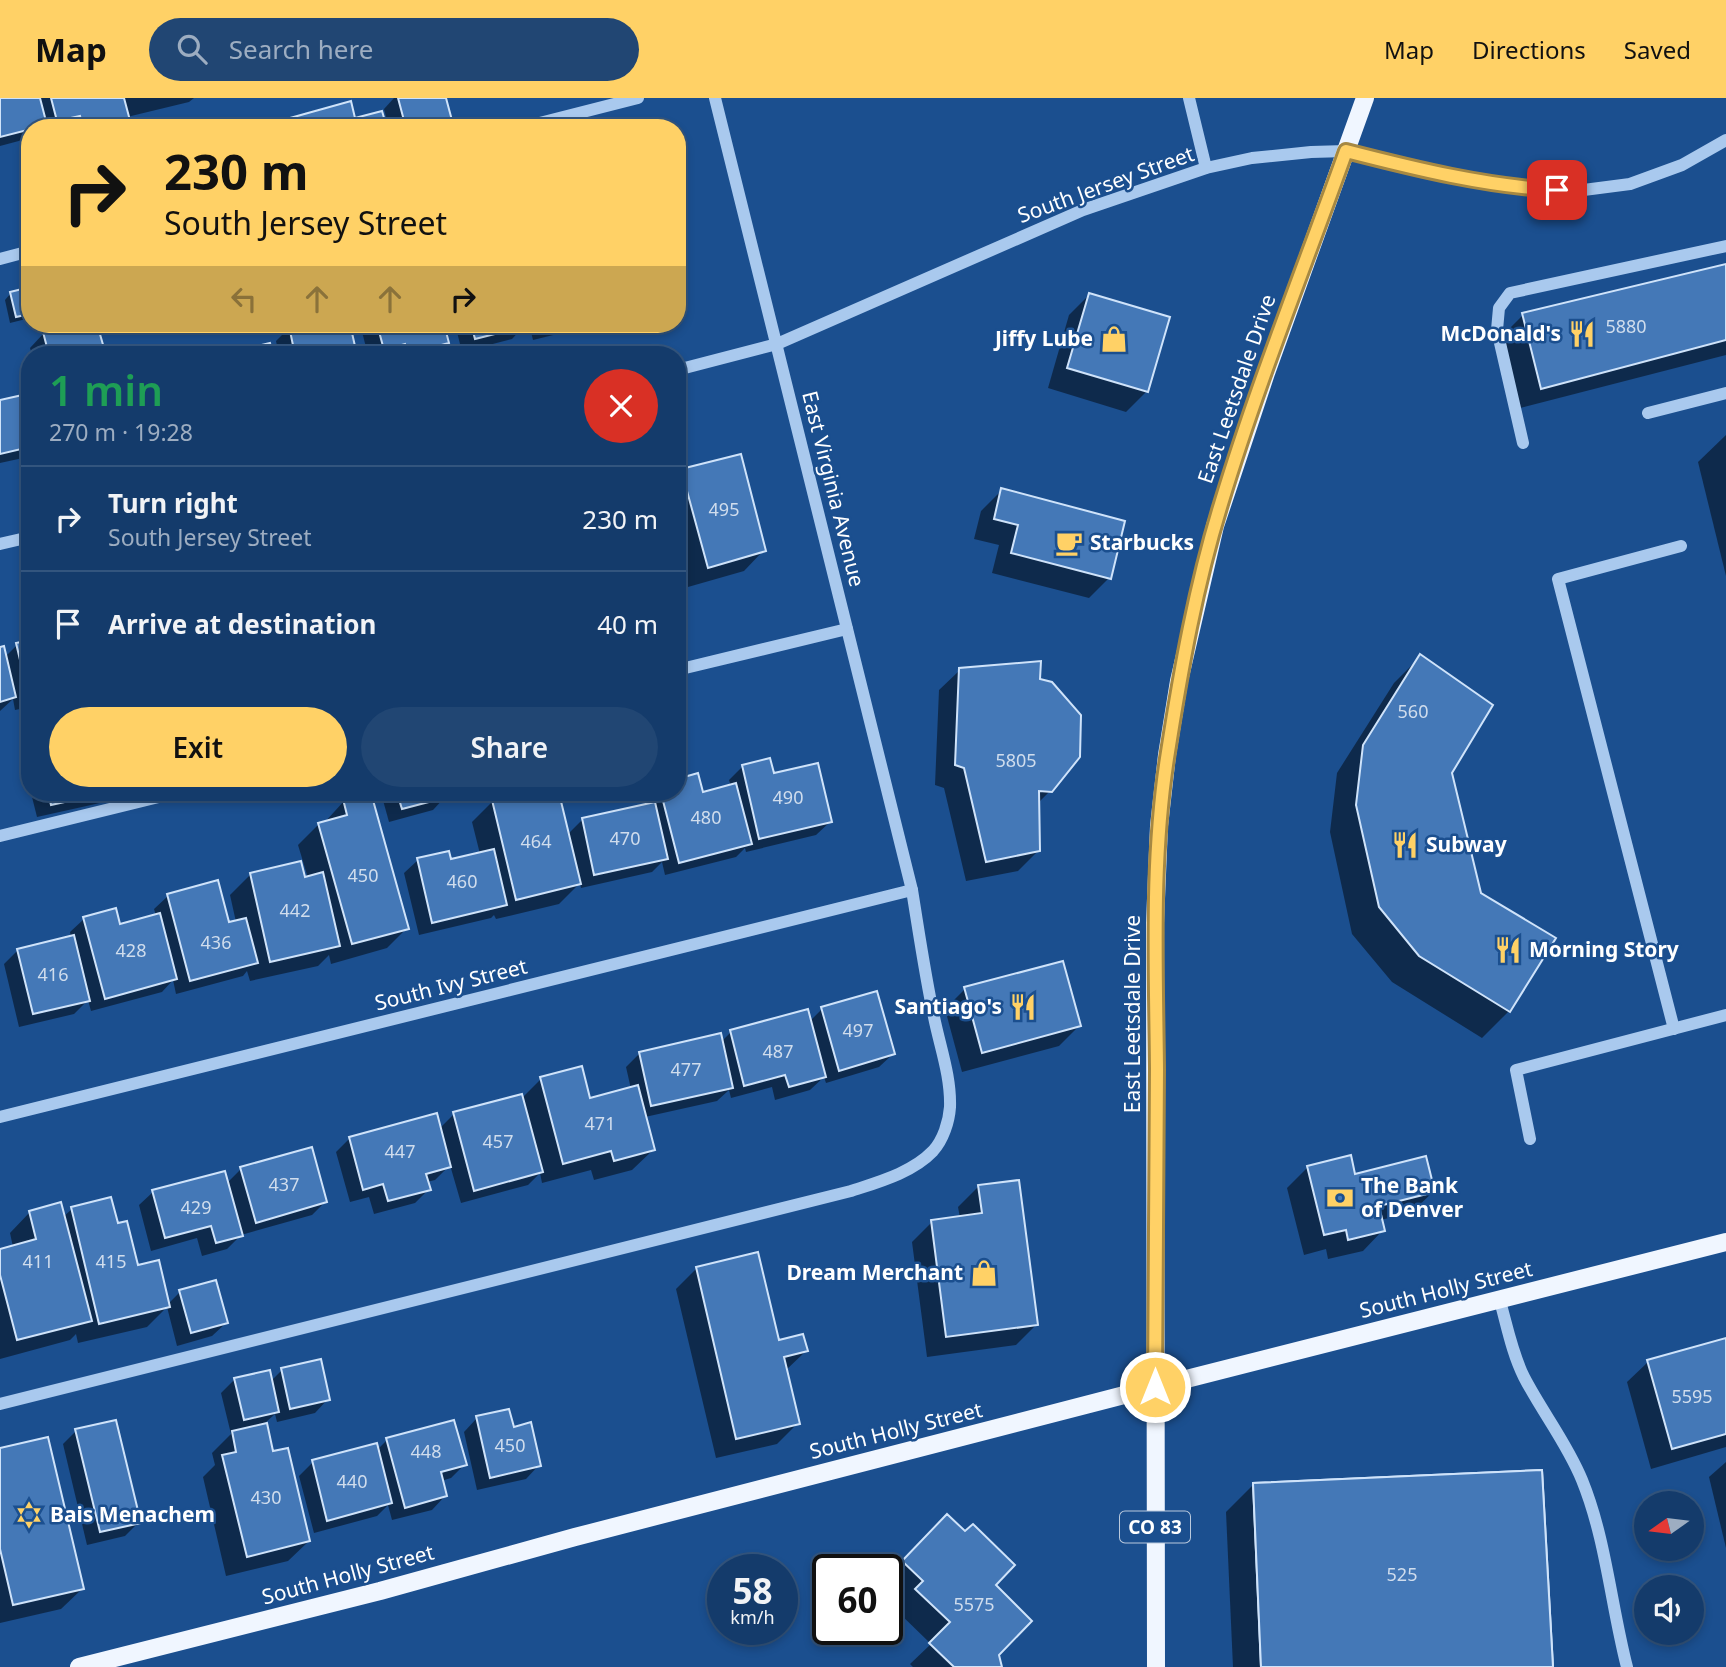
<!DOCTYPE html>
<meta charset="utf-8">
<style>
:root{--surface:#143b6b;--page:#214673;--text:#f1f3f6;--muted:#9dadc1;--line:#33557e;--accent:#ffd166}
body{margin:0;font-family:"Noto Sans",sans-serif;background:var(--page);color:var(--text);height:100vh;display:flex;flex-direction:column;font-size:26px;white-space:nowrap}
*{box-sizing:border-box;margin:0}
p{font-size:23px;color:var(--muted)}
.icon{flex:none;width:38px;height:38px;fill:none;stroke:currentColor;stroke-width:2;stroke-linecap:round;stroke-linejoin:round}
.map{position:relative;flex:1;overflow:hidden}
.drawer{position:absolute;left:21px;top:248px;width:665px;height:455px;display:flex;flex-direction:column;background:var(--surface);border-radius:28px;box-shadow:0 4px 10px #0003,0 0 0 2px var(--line)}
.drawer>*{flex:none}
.guide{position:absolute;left:21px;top:21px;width:665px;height:214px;border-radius:28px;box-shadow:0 4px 10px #0003,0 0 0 2px var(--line);background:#ffd166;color:#111;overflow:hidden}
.needle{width:46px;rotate:256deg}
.buttons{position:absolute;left:1634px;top:1393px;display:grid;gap:14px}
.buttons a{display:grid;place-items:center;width:70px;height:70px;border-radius:50%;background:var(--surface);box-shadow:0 4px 10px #0003,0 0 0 2px var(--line);font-size:35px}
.speed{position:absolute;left:707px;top:1456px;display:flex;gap:14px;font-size:35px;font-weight:700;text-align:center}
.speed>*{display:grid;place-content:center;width:91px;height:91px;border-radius:50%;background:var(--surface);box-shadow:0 4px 10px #0003,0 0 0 2px var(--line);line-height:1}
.speed small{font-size:18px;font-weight:400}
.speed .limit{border:4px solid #111;border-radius:10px;background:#fff;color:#111}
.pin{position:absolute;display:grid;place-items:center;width:60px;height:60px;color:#fff;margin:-30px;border-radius:14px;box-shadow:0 4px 10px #0006}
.me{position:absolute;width:77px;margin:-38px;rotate:0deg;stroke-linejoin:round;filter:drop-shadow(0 0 5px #0008)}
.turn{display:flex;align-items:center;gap:24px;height:147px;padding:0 28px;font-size:32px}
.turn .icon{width:91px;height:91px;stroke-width:2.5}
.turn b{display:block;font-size:49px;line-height:60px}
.lanes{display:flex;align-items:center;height:66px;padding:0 28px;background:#0003;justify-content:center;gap:35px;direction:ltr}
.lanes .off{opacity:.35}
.round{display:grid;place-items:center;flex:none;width:74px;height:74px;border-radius:37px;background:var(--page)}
.headline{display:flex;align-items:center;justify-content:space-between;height:119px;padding:0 28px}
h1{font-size:42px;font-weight:600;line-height:52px;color:#1e9e55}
.primary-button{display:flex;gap:14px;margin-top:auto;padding:14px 28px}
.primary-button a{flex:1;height:80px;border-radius:42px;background:var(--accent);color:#111;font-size:28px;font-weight:600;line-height:80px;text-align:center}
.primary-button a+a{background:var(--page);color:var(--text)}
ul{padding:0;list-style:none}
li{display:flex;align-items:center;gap:21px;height:105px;padding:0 28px;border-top:2px solid var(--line)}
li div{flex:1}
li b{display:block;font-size:26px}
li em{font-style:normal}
header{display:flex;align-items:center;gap:42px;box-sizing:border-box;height:98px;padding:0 35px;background:var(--accent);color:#111}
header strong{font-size:33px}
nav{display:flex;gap:38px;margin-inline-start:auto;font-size:24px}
.search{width:490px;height:63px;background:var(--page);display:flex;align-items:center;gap:18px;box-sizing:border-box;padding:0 24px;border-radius:38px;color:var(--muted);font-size:26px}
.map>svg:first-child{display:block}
</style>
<header>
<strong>Map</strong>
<div class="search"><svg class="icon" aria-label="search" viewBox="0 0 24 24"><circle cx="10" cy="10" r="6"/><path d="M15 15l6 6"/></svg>Search here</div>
<nav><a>Map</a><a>Directions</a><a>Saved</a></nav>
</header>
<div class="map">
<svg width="1726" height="1569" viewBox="0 0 1726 1569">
<rect width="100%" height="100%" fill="#1b4f8f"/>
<!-- shadow -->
<g fill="#0007">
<polygon points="0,0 194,0 189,4 127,19 130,30 30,30 30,40 0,48"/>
<polygon points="394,0 444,0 451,26 447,30 389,30 384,11"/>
<polygon points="1726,168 1726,257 1520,310 1503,237 1523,217"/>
<polygon points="677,175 682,193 677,198"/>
<polygon points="30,191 30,220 10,225 5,202 11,195"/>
<polygon points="1089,197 1147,293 1126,314 1048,290 1069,217"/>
<polygon points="50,226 96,226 104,257 32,257 30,250 43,236 49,235 47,229"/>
<polygon points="308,226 348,226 355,257 279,257 276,243 289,230"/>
<polygon points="360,226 442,226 447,244 434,257 368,257"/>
<polygon points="455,226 525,226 525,227 512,241 462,254"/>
<polygon points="529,226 598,226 533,242"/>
<polygon points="165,254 166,257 152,257"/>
<polygon points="0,304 30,316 30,353 23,360 0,365"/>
<polygon points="1726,337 1726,478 1698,364"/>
<polygon points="682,373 764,452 744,473 688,489 677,451 677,378"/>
<polygon points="1002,392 1109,480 1089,500 992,475 999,447 974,441 981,413"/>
<polygon points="30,544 30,609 15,612 13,601 0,613 0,550 5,559 17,547"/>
<polygon points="1420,559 1480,796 1554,841 1509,913 1482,940 1392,884 1352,836 1330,734 1337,675 1394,585"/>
<polygon points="960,572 1038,583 1051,692 1037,706 1038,753 1018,773 966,783 944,690 935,687 939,592"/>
<polygon points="743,668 772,677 830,724 816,737 746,754 745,750 736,759 665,777 662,764 652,774 581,790 580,785 559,806 496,821 494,817 491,820 419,837 404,775 418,762 450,763 480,756 472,724 492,704 529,695 557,695 567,737 582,722 647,707 646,701 652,695 702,696 731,689 729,682"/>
<polygon points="30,672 30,688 27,675"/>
<polygon points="31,695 111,695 100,705 37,719"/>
<polygon points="381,695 445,695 446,698 433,712 389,724"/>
<polygon points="469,695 495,695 470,701"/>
<polygon points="344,703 407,830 387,850 331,866 329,857 318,868 250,883 247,873 243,878 176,896 173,882 162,894 91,913 88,902 74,916 19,929 4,866 18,852 71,839 70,834 84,821 119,828 156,818 154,811 168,798 228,826 236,824 230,797 250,777 308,780 298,747 319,726 324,725"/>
<polygon points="965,891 1079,928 1059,948 962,974 945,911"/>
<polygon points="822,911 893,956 879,969 826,985 824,979 810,992 775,1002 772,989 731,1000 729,992 717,1003 645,1019 653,1052 632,1072 594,1082 591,1072 542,1085 540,1075 528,1087 461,1105 450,1067 435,1082 427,1084 429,1091 415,1105 374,1116 369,1099 350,1104 336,1054 350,1040 439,1031 454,1016 521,1001 541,981 589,1002 631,991 626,969 640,955 721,944 731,934 810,923"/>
<polygon points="1349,1060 1354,1078 1433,1094 1412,1114 1381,1122 1383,1132 1363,1153 1328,1161 1326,1151 1304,1157 1287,1090 1307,1070"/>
<polygon points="241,1071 325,1104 312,1117 241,1137 227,1151 202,1158 197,1140 151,1153 139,1107 153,1094 227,1085"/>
<polygon points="979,1088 1036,1227 1016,1247 927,1259 912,1144 932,1124 960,1120 958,1109"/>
<polygon points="72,1111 116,1127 137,1169 167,1207 180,1194 226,1225 212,1238 177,1248 167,1209 147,1229 78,1245 76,1236 70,1242 0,1261 0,1152 13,1149 10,1135 30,1114 63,1119"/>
<polygon points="697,1170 777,1244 806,1253 785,1273 798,1325 777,1346 716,1360 676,1191"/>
<polygon points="1726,1242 1726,1349 1651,1371 1627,1284 1648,1264"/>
<polygon points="282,1272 328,1301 315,1315 277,1324 275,1316 265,1325 272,1355 309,1443 288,1463 226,1478 203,1379 215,1367 212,1355 231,1336 221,1295 235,1281 271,1283"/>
<polygon points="477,1320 512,1331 539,1367 526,1381 477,1392 464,1334"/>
<polygon points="76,1333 139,1424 125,1438 87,1447 63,1346"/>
<polygon points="387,1342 465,1366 451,1380 441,1383 445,1398 432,1412 392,1422 388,1407 377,1418 314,1435 299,1378 313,1364 377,1352"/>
<polygon points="0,1352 82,1491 61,1511 0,1525"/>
<polygon points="1726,1364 1726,1450 1709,1379"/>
<polygon points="1253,1387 1551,1569 1233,1569 1226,1414"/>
<polygon points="947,1418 965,1436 993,1487 997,1556 1000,1569 913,1569 910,1566 931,1546 896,1512 904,1505 887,1489 887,1479"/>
</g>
<!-- building -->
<g fill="#4478b7" stroke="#cfe3fa" stroke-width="2">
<polygon points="0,0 40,0 47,27 0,39"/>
<polygon points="51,0 124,0 132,30 83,30 80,18 57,23"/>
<polygon points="398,0 446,0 453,26 442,30 406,30"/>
<polygon points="351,3 355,20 382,13 387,30 286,30 283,22"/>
<polygon points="1726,166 1726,242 1541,291 1522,215"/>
<polygon points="30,189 30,216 16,219 10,194"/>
<polygon points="1089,195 1170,219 1148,294 1067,270"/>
<polygon points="63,226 97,226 106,257 49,257 43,234 64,229"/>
<polygon points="300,226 350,226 357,257 295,257 289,228"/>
<polygon points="377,226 444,226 449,245 407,256 405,246 384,252"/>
<polygon points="471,226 527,226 527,228 475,241"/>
<polygon points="270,245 273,257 227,257 227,255"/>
<polygon points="27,296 30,308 30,349 0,356 0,302"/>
<polygon points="741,356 766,453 708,470 681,371"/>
<polygon points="1001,390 1125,423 1111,481 1011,455 1018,427 994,421"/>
<polygon points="30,542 30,599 29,600 16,545"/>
<polygon points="4,548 16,599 0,604 0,549"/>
<polygon points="1420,556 1493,607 1452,675 1481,795 1556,840 1510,914 1419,858 1379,809 1356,707 1363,647"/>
<polygon points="1041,563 1040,581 1052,584 1081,617 1080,659 1052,694 1039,693 1040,753 986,764 964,670 955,667 959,570"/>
<polygon points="770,660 774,675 818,665 832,724 759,741 742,667"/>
<polygon points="698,675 703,694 736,685 752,746 679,765 661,695 677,695 677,681"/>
<polygon points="48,695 105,695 51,707"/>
<polygon points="371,695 409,831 352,846 318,725 347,717 343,701"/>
<polygon points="397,695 447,695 448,699 402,711"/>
<polygon points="521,695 559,695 581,786 516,802 492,702"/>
<polygon points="655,704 668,761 594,777 582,720"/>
<polygon points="494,751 507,807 432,825 417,760 449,753 451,761"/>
<polygon points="301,763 305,779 323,774 340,848 270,864 250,775"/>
<polygon points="218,782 229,824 246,820 258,865 190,883 167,796"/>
<polygon points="116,810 120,826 160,815 177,881 105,901 83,819"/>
<polygon points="74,837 90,903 33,916 17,851"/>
<polygon points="1063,863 1081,928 982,955 964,889"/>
<polygon points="877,893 895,956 839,973 821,909"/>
<polygon points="808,911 826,979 789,989 785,977 744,988 730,932"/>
<polygon points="721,935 733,990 651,1008 639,954"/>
<polygon points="582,968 590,1000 638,987 655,1052 614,1063 611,1053 563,1066 540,979"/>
<polygon points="522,996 543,1074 474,1093 453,1014"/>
<polygon points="437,1015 451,1069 426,1076 431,1092 388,1103 383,1086 363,1092 349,1039"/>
<polygon points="312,1049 327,1104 256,1125 240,1069"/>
<polygon points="1351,1057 1355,1076 1426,1058 1435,1094 1379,1108 1385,1133 1348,1142 1346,1132 1324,1137 1307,1068"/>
<polygon points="225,1073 243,1138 216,1145 211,1128 165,1140 152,1092"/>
<polygon points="1019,1082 1038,1227 946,1239 931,1122 982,1115 978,1087"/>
<polygon points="111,1099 118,1125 127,1123 138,1167 159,1162 170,1209 99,1226 71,1109"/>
<polygon points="61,1104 92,1223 17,1242 0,1177 0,1151 36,1141 29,1113"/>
<polygon points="758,1154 779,1242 803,1236 808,1253 784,1259 800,1326 736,1341 696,1169"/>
<polygon points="216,1182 228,1225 191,1235 179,1192"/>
<polygon points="1726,1240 1726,1336 1672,1351 1647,1262"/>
<polygon points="321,1261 330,1302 290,1311 281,1270"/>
<polygon points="270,1272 279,1314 244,1322 234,1280"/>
<polygon points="509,1311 514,1329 531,1324 541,1368 490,1380 476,1318"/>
<polygon points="116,1322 141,1425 100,1434 75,1331"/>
<polygon points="454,1322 467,1367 441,1374 447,1398 405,1410 386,1340"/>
<polygon points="267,1325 273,1353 288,1350 310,1443 247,1459 222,1357 236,1354 232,1333"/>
<polygon points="48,1339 84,1491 13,1507 0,1451 0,1350"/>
<polygon points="377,1345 392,1405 327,1423 312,1362"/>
<polygon points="1542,1372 1553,1569 1453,1569 1448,1473 1361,1476 1364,1569 1261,1569 1253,1385"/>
<polygon points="1542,1372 1553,1569 1261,1569 1253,1385"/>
<polygon points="947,1416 965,1433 973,1426 1015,1467 996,1487 1032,1523 999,1557 1002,1569 954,1569 929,1545 950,1524 915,1491 923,1483 902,1463"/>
</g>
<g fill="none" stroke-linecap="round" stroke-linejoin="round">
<!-- minor -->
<g stroke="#a9c9ee" stroke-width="12">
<polyline points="1189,0 1206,70"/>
<polyline points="520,30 638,0"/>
<polyline points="0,161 30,153"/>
<polyline points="677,272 777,246 1083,112 1206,70 1252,60 1311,54 1346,53 1480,84 1518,90 1576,93 1630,86 1682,67 1726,42"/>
<polyline points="1648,315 1726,295"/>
<polyline points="1523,345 1497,232 1499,210 1510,195 1726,148"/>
<polyline points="0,446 30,439"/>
<polyline points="677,572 847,531"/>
<polyline points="0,738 175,695"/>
<polyline points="1674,931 1558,481 1681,448"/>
<polyline points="0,1019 912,792"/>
<polyline points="1530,1041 1516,972 1726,917"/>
<path d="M1500,1203C1507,1228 1512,1255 1524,1279C1542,1314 1567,1345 1582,1382C1606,1441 1611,1507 1627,1569"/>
<path d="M0,1306L851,1093C878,1084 912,1075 933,1053C943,1042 949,1024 950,1009C951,978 940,949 934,919C925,877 919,835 912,792L715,0"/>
</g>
<!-- major -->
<g stroke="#f0f6ff" stroke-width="18">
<polyline points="79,1569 380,1493 575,1439 1155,1289 1726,1144"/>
<polyline points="1156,1569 1155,825 1159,728 1167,657 1179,583 1215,428 1266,275 1365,0"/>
</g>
</g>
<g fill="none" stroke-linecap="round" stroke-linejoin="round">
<defs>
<path id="route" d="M1155,1289C1156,1183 1157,1077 1157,971C1156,866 1151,759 1168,654C1181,571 1196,487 1221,406C1257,287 1304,170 1346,53C1416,71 1485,88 1557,92"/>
</defs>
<!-- route casing -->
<use href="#route" stroke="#a68842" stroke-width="18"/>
<!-- route -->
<use href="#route" stroke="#ffd166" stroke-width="12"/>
</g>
<!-- icons -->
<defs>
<symbol id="restaurant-bare" viewBox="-9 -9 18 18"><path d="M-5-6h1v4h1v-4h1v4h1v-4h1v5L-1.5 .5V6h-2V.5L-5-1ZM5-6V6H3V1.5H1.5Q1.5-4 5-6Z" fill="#ffd166" stroke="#1b4f8f" stroke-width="2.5" paint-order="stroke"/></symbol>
<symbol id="shop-bare" viewBox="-9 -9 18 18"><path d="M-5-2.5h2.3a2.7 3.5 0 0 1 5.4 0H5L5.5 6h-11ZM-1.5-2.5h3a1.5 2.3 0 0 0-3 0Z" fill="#ffd166" stroke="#1b4f8f" stroke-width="2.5" paint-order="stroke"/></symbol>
<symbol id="cafe-bare" viewBox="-9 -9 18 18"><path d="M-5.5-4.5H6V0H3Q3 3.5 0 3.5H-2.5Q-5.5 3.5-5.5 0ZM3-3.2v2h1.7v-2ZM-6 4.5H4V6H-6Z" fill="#ffd166" stroke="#1b4f8f" stroke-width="2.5" paint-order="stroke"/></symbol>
<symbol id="bank-bare" viewBox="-9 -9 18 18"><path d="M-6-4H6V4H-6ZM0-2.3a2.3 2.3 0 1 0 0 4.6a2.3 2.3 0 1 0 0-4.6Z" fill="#ffd166" stroke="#1b4f8f" stroke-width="2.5" paint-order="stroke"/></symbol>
<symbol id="synagogue-bare" viewBox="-9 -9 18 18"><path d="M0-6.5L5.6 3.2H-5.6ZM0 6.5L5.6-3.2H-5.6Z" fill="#ffd166" stroke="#1b4f8f" stroke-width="2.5" paint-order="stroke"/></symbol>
</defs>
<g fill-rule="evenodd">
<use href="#restaurant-bare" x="1563" y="217" width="38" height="38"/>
<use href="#shop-bare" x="1095" y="222" width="38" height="38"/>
<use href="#cafe-bare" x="1050" y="426" width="38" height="38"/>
<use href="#restaurant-bare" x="1386" y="728" width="38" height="38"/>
<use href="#restaurant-bare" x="1489" y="833" width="38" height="38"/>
<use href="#restaurant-bare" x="1004" y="890" width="38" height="38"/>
<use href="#bank-bare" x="1321" y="1081" width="38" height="38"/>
<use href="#shop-bare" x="965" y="1156" width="38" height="38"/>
<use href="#synagogue-bare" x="10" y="1398" width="38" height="38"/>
</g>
<g text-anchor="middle" stroke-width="5" stroke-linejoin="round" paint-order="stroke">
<!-- number labels -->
<g font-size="18" fill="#d0dded">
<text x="1626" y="235">5880</text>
<text x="724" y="418">495</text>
<text x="1413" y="620">560</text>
<text x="1016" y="669">5805</text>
<text x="788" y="706">490</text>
<text x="706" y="726">480</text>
<text x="625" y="747">470</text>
<text x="536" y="750">464</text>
<text x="363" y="784">450</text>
<text x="462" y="790">460</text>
<text x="295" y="819">442</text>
<text x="216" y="851">436</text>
<text x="131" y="859">428</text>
<text x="53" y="883">416</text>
<text x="858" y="939">497</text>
<text x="778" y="960">487</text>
<text x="686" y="978">477</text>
<text x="600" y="1032">471</text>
<text x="498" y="1050">457</text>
<text x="400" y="1060">447</text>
<text x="284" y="1093">437</text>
<text x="196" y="1116">429</text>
<text x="38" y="1170">411</text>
<text x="111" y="1170">415</text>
<text x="1692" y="1305">5595</text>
<text x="510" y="1354">450</text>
<text x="426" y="1360">448</text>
<text x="352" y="1390">440</text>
<text x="266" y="1406">430</text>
<text x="1402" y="1483">525</text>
<text x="974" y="1513">5575</text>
</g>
<!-- shield labels -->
<rect fill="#1b4f8f" stroke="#bbcadd" stroke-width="2" x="1120" y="1413.5" width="70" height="31" rx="5"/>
<g font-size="19" font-weight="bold" fill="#fff">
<text x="1155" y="1436">CO 83</text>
</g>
<!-- street labels -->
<g font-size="21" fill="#fff" stroke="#1b4f8f">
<text transform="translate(1106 87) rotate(-20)" y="7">South Jersey Street</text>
<text transform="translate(1237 291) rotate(-71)" y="7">East Leetsdale Drive</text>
<text transform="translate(833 391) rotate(76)" y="7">East Virginia Avenue</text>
<text transform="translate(451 887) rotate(-14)" y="7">South Ivy Street</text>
<text transform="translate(1133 916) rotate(-90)" y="7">East Leetsdale Drive</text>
<text transform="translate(1446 1192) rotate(-14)" y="7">South Holly Street</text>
<text transform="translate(896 1333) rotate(-14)" y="7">South Holly Street</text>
<text transform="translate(348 1477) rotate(-15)" y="7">South Holly Street</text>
</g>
<!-- poi labels -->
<g font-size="21" font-weight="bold" fill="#fff" stroke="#1b4f8f" text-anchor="start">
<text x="1561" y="243" text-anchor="end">McDonald's</text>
<text x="1093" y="248" text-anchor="end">Jiffy Lube</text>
<text x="1090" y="452">Starbucks</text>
<text x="1426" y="754">Subway</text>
<text x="1529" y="859">Morning Story</text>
<text x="1002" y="916" text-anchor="end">Santiago's</text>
<text x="1361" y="1095">The Bank<tspan x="1361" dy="24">of Denver</tspan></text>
<text x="963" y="1182" text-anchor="end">Dream Merchant</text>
<text x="50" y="1424">Bais Menachem</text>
</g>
</g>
</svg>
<div class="buttons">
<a><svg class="needle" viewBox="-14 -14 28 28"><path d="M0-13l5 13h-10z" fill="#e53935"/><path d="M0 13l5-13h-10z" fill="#9dadc1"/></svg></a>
<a><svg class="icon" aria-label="sound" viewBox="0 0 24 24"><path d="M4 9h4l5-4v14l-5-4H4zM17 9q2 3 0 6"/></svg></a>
</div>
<div class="speed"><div>58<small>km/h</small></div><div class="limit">60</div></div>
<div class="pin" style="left:1557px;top:92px;background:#d93025"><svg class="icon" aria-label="arrive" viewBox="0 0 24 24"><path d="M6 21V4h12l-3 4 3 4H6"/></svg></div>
<svg class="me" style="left:1155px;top:1289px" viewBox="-20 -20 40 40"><circle r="17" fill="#ffd166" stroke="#fff" stroke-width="3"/><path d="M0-11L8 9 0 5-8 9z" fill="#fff"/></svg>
<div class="guide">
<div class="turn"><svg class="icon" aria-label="right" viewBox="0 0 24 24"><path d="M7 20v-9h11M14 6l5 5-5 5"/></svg><div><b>230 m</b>South Jersey Street</div></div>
<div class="lanes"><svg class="icon off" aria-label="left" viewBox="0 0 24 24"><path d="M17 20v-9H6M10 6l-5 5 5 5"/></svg><svg class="icon off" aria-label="ahead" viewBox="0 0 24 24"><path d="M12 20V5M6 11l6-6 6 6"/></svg><svg class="icon off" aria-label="ahead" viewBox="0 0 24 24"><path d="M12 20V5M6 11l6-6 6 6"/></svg><svg class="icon" aria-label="right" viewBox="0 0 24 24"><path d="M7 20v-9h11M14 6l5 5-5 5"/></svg></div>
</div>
<section class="drawer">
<div class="headline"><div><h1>1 min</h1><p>270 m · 19:28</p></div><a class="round" style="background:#d93025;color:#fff"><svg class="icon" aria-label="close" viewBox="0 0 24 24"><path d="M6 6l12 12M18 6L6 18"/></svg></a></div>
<ul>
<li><svg class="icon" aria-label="right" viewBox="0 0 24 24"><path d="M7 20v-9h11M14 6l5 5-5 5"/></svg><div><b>Turn right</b><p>South Jersey Street</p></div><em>230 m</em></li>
<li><svg class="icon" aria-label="arrive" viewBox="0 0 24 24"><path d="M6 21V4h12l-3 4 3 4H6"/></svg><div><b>Arrive at destination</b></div><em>40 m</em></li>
</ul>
<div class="primary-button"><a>Exit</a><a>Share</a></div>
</section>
</div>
